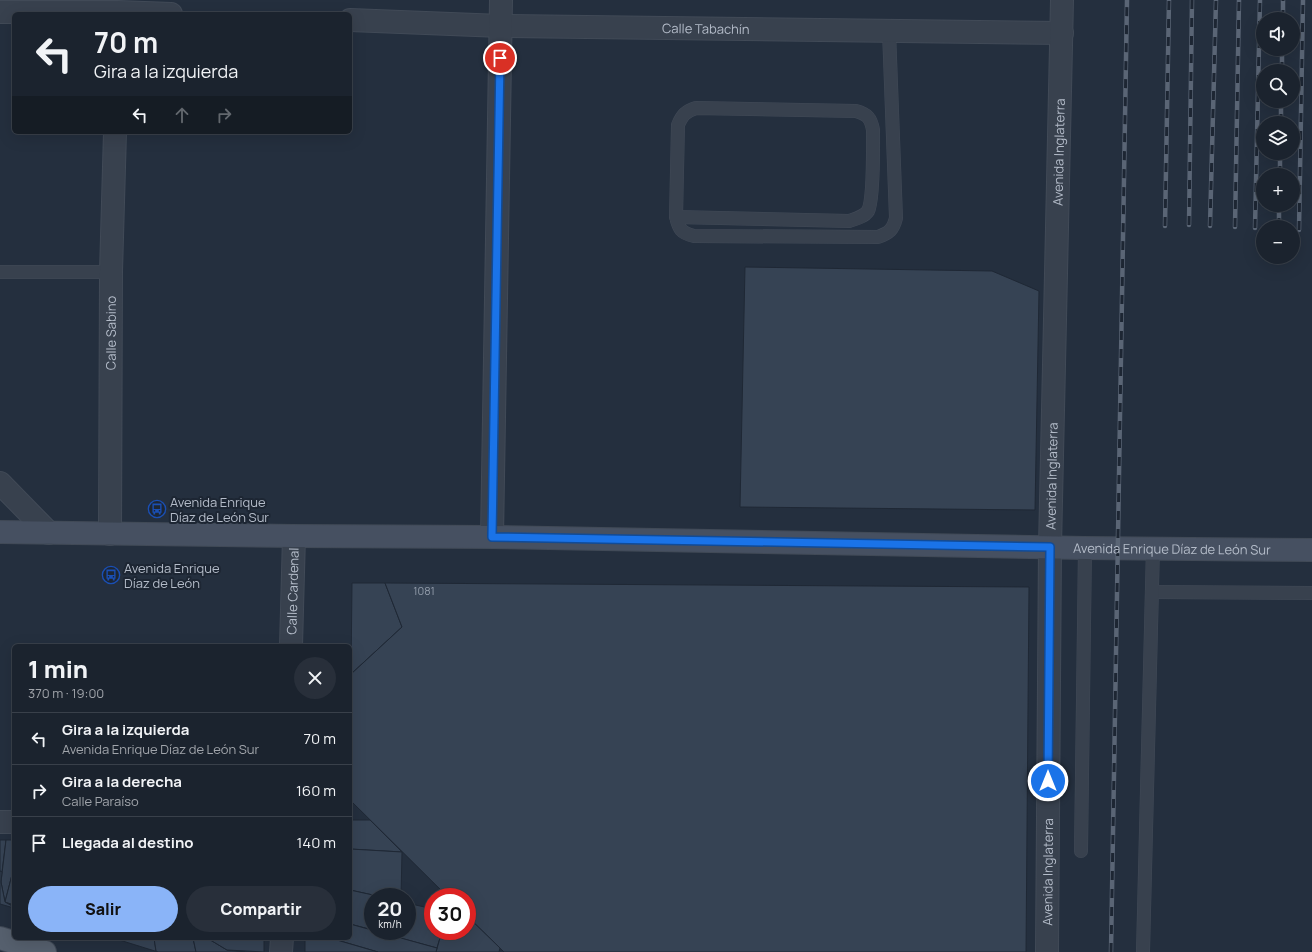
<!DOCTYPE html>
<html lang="es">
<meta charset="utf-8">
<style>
:root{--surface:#1b232e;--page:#282f3a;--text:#f1f3f6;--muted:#a0a4aa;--line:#39404a;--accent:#8ab4f8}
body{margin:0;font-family:Manrope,sans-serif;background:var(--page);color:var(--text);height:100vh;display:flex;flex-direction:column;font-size:15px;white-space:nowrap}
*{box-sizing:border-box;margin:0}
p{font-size:13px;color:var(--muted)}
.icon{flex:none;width:22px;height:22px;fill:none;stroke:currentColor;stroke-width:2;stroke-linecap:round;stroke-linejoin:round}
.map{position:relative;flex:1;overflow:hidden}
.sheet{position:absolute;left:12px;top:644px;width:340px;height:296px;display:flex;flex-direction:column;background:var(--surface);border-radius:6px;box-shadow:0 4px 16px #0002,0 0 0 1px var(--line)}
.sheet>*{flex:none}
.banner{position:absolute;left:12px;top:12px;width:340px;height:122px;border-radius:6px;box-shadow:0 4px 16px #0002,0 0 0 1px var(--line);background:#1b232e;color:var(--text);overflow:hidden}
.fabs{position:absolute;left:1256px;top:12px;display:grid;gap:8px}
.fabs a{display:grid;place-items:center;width:44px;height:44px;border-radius:50%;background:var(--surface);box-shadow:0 4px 16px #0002,0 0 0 1px var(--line);font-size:20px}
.speed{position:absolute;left:364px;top:888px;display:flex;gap:8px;font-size:20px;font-weight:700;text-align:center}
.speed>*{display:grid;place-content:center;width:52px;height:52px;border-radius:50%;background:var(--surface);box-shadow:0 4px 16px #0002,0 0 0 1px var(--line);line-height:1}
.speed small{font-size:10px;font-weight:400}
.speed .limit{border:6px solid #d22;background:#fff;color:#111}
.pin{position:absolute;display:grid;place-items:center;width:34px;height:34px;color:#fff;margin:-17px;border:2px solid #fff;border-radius:50%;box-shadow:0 1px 4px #0007}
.me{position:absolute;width:44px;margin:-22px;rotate:0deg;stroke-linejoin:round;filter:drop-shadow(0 0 3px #0008)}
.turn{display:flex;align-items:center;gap:14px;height:84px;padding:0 16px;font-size:18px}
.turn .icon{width:52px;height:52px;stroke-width:2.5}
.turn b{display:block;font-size:28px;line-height:34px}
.lanes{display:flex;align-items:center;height:38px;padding:0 16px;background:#0003;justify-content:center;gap:20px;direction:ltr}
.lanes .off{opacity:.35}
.round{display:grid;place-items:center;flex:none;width:42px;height:42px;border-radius:21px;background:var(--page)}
.head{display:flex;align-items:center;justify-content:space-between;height:68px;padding:0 16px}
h1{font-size:24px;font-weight:800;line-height:30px}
.button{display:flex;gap:8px;margin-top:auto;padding:8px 16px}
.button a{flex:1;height:46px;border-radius:24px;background:var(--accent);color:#111;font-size:16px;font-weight:800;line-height:46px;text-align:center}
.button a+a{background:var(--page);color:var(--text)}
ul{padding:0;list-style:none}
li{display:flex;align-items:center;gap:12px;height:52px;padding:0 16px;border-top:1px solid var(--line)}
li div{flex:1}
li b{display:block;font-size:15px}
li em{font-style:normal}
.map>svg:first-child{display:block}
</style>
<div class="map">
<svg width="1312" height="952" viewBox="0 0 1312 952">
<rect width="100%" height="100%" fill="#242f3e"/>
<!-- building -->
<g fill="#364354" stroke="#1f2835">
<polygon points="745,267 992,271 1039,291 1035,510 740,507"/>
<polygon points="352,583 385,583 402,627 351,674"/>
<polygon points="385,583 1029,587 1026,952 504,952 467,916 467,897 448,897 350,800 350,675 402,627"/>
<polygon points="350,820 370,820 402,852 350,849"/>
<polygon points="0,840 6,840 2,872 0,871"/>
<polygon points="6,840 14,840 14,867 5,902 1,882"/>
<polygon points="350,849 402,852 401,897 382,897 350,890"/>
<polygon points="14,867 14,905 5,902"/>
<polygon points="0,871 2,872 1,882 5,902 14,907 14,908 0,904"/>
<polygon points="350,890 382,897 373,897 373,930 350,924"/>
<polygon points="407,903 433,909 433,931 442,931 437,948 375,931 407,931"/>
<polygon points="467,916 500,948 499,952 436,952 442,931 467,931"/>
<polygon points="350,924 437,948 436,952 378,952 330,938 350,938"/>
<polygon points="113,938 154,938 156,951 158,952"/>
<polygon points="154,938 193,938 196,952 158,952 156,951"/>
<polygon points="193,938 207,938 227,950 245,952 196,952"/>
<polygon points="207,938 264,938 264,952 227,950"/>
<polygon points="305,938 330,938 378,952 305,952"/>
</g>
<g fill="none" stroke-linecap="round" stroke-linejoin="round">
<defs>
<g id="service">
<path d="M676,217L849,221C855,219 864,217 868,211C874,199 873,146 873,130C871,118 867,114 856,111L696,108C686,111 682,115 678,125L676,217C679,229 681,233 694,236L878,237C889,233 893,230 896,218L889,31"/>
<polyline points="0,272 111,272"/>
<polyline points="1152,592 1312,593"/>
<polyline points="1081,851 1085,548"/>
<polyline points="1143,952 1153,547"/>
</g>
<g id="minor">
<polyline points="0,12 118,12 171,14"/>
<path id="s1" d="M350,20L501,26L1062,33"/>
<polyline points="0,483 49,533"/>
<path id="s2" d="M110,534L111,272L115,132"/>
<polyline points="492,537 501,0"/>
<path id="s3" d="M291,646L294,536"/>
<polyline points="0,822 14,822"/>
<polyline points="281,952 282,938"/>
<path id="s4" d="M1047,952L1050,547L1062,0"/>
</g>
<g id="secondary">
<path id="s5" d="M0,532L294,536L492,537L1085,548L1312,550"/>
</g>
<polyline id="primary" points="0,938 45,952"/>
</defs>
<!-- service casing -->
<use href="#service" stroke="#414a57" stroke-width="14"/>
<!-- minor casing -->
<use href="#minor" stroke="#414a57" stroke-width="24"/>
<!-- secondary casing -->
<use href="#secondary" stroke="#414a57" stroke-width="24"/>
<!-- primary casing -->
<use href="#primary" stroke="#414a57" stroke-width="24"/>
<!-- service -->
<use href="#service" stroke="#38414e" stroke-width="13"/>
<!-- minor -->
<use href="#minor" stroke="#38414e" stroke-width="22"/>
<!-- secondary -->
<use href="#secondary" stroke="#465061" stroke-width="22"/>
<!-- primary -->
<use href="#primary" stroke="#56606e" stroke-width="22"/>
<defs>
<g id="rail">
<polyline points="1283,19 1283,0"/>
<polyline points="1282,71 1282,49"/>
<polyline points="1281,123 1281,101"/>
<polyline points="1280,175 1280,153"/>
<polyline points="1189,225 1192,0"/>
<polyline points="1165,226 1169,0"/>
<polyline points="1210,226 1216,0"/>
<polyline points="1235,227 1239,0"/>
<polyline points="1279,227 1279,205"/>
<polyline points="1255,228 1260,0"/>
<polyline points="1299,230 1303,0"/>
<polyline points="1111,952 1127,0"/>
</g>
</defs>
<!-- rail casing -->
<use href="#rail" stroke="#5a6575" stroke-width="4.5"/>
<!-- rail -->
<use href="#rail" stroke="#1d2633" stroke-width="3" stroke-dasharray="9" stroke-linecap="butt"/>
</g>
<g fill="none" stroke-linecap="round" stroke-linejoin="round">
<defs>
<polyline id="route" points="500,58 492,537 1050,547 1048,781"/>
</defs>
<!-- route casing -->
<use href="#route" stroke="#114b97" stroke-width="10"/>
<!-- route -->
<use href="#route" stroke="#1a73e8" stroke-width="7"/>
</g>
<!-- icons -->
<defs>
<symbol id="bus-ring" viewBox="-11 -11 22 22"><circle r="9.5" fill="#1d2633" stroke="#1a4fb4" stroke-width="1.5"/><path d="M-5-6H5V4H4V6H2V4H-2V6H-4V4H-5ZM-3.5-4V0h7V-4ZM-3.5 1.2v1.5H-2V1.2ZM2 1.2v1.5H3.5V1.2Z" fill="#1a4fb4"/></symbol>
</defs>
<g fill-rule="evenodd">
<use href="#bus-ring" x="147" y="499" width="20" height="20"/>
<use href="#bus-ring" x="101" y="565" width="20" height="20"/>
</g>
<g text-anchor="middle" stroke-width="4" stroke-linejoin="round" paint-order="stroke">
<!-- number labels -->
<g font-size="11" fill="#929caa">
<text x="424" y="595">1081</text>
</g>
<!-- street labels -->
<g font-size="13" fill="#b4bcc9" stroke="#1d2633">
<text dy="5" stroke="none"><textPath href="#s1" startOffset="356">Calle Tabachín</textPath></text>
<text dy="5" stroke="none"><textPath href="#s4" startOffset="800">Avenida Inglaterra</textPath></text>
<text dy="5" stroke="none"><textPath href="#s2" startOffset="201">Calle Sabino</textPath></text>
<text dy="5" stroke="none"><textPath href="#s4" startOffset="476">Avenida Inglaterra</textPath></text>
<text dy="5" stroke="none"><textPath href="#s5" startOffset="1172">Avenida Enrique Díaz de León Sur</textPath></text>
<text dy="5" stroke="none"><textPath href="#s3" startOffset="55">Calle Cardenal</textPath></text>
<text dy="5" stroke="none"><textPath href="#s4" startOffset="80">Avenida Inglaterra</textPath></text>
</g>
<!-- poi labels -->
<g font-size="13" fill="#b4bcc9" stroke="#1d2633" text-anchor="start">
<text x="170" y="507">Avenida Enrique<tspan x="170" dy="15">Díaz de León Sur</tspan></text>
<text x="124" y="573">Avenida Enrique<tspan x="124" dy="15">Díaz de León</tspan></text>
</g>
</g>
</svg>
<div class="fabs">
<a><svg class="icon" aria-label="sound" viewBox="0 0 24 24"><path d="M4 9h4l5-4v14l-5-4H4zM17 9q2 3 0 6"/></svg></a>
<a><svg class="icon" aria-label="search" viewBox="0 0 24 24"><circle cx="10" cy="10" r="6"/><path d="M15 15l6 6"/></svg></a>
<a><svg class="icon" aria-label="layers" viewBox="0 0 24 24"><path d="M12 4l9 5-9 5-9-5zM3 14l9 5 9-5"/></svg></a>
<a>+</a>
<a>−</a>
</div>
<div class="speed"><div>20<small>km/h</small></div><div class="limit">30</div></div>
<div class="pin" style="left:500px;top:58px;background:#d93025"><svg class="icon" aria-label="arrive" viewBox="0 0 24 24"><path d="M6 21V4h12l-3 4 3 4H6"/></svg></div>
<svg class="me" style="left:1048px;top:781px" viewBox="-20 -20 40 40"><circle r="17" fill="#1a73e8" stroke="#fff" stroke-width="3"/><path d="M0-11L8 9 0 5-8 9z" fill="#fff"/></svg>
<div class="banner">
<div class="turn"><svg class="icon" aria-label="left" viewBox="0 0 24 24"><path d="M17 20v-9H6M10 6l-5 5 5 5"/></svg><div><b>70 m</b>Gira a la izquierda</div></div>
<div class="lanes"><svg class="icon" aria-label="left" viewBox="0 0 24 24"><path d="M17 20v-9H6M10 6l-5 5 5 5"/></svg><svg class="icon off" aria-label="ahead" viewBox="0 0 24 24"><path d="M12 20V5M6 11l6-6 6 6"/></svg><svg class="icon off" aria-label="right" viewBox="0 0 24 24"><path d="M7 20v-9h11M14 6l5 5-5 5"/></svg></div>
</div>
<section class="sheet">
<div class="head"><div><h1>1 min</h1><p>370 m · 19:00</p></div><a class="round"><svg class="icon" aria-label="close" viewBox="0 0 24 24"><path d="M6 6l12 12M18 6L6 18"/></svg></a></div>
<ul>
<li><svg class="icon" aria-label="left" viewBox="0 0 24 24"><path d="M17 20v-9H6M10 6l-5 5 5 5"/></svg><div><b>Gira a la izquierda</b><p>Avenida Enrique Díaz de León Sur</p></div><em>70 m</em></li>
<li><svg class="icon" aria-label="right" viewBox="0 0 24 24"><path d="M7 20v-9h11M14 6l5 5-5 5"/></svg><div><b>Gira a la derecha</b><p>Calle Paraíso</p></div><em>160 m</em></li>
<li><svg class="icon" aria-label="arrive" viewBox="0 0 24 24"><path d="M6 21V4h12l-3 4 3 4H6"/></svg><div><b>Llegada al destino</b></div><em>140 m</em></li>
</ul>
<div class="button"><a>Salir</a><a>Compartir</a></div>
</section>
</div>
